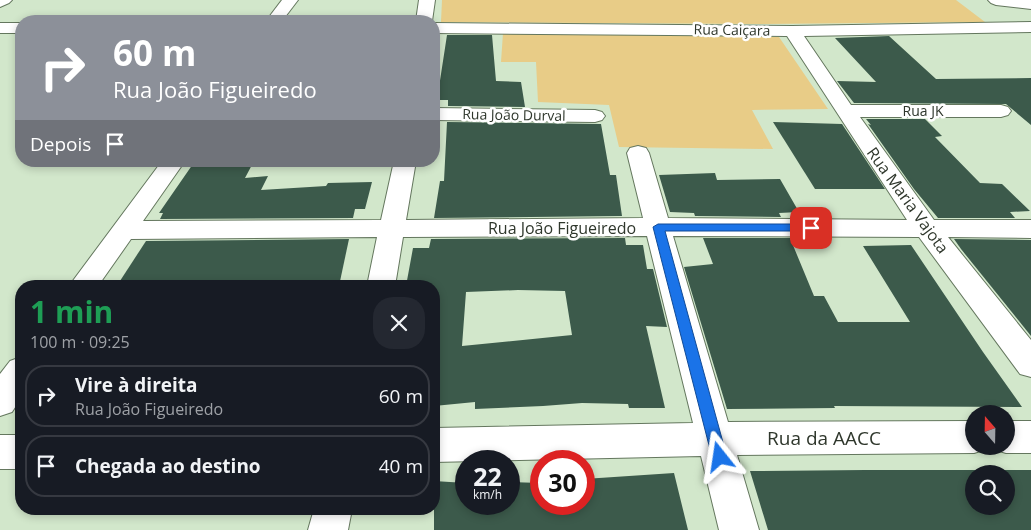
<!DOCTYPE html>
<html lang="pt">
<meta charset="utf-8">
<style>
:root{--surface:#171b24;--page:#242831;--text:#f1f3f6;--muted:#9ea1a6;--line:#363941}
body{margin:0;font-family:"Open Sans",sans-serif;background:var(--page);color:var(--text);height:100vh;display:flex;flex-direction:column;font-size:19px;white-space:nowrap}
*{box-sizing:border-box;margin:0}
p{font-size:16px;color:var(--muted)}
.icon{flex:none;width:28px;height:28px;fill:none;stroke:currentColor;stroke-width:2;stroke-linecap:round;stroke-linejoin:round}
.map{position:relative;flex:1;overflow:hidden}
.panel{position:absolute;left:15px;top:280px;width:425px;height:235px;display:flex;flex-direction:column;background:var(--surface);border-radius:20px;box-shadow:0 2px 8px #0003}
.panel>*{flex:none}
.top-card{position:absolute;left:15px;top:15px;width:425px;height:152px;border-radius:20px;box-shadow:0 2px 8px #0003;background:#8c9099;color:#fff;overflow:hidden}
.needle{width:32px;rotate:340deg}
.buttons{position:absolute;left:965px;top:405px;display:grid;gap:10px}
.buttons a{display:grid;place-items:center;width:50px;height:50px;border-radius:50%;background:var(--surface);box-shadow:0 2px 8px #0003;font-size:25px}
.speed{position:absolute;left:455px;top:450px;display:flex;gap:10px;font-size:25px;font-weight:700;text-align:center}
.speed>*{display:grid;place-content:center;width:65px;height:65px;border-radius:50%;background:var(--surface);box-shadow:0 2px 8px #0003;line-height:1}
.speed small{font-size:12px;font-weight:400}
.speed .limit{border:8px solid #d22;background:#fff;color:#111}
.pin{position:absolute;display:grid;place-items:center;width:42px;height:42px;color:#fff;margin:-21px;border-radius:10px;box-shadow:0 2px 8px #0006}
.me{position:absolute;width:55px;margin:-28px;rotate:345deg;stroke-linejoin:round;filter:drop-shadow(0 0 4px #0008)}
.turn{display:flex;align-items:center;gap:18px;height:105px;padding:0 15px;font-size:22px}
.turn .icon{width:65px;height:65px;stroke-width:2.5}
.turn b{display:block;font-size:35px;line-height:42px}
.then{display:flex;align-items:center;height:48px;padding:0 15px;background:#0003;gap:10px;font-size:19px}
.round{display:grid;place-items:center;flex:none;width:52px;height:52px;border-radius:20px;background:var(--page)}
.headline{display:flex;align-items:center;justify-content:space-between;height:85px;padding:0 15px}
h1{font-size:30px;font-weight:700;line-height:38px;color:#1e9e55}
ul{padding:0;list-style:none}
li{display:flex;align-items:center;gap:15px;height:62px;margin:0 10px 8px;padding:0 5px;border:2px solid var(--line);border-radius:20px}
li div{flex:1}
li b{display:block;font-size:19px}
li em{font-style:normal}
.map>svg:first-child{display:block}
</style>
<div class="map">
<svg width="1031" height="530" viewBox="0 0 1031 530">
<rect width="100%" height="100%" fill="#d2e7cb"/>
<!-- green -->
<g fill="#e8cc87">
<polygon points="442,0 956,0 985,22 761,24 441,22"/>
<polygon points="503,33 779,37 828,109 752,110 773,149 619,147 609,105 538,102 536,62 501,62"/>
</g>
<!-- building -->
<g fill="#3c5a4b" fill-rule="evenodd">
<polygon points="447,35 492,35 496,81 521,82 525,107 448,106 448,100 437,100"/>
<polygon points="889,36 936,79 1031,78 1031,125 1006,104 854,103 837,81 876,82 835,38"/>
<polygon points="866,119 925,119 942,136 935,137 980,183 1002,184 1030,211 1010,212 1015,218 938,218 914,189 868,124 871,125"/>
<polygon points="447,122 601,124 610,175 616,175 622,216 434,218 440,181 444,181"/>
<polygon points="773,122 842,124 885,189 815,189"/>
<polygon points="195,161 254,161 245,178 268,176 261,190 326,186 328,183 372,182 365,209 355,209 353,218 160,219 163,213 159,213"/>
<polygon points="715,173 717,180 780,179 799,212 779,213 781,217 695,216 694,213 670,212 659,175"/>
<path d="M625,238L626,245H643L647,269H653L667,327L646,326L665,408H629L628,404L582,403L543,406L475,409V402L434,406V286H406L413,248H429L431,239ZM518,290L565,291L572,335L462,346L466,292Z"/>
<polygon points="703,238 790,238 814,296 824,296 838,322 910,322 863,246 911,245 983,352 1022,407 834,406 835,408 727,409 684,267 713,264"/>
<polygon points="349,239 339,286 118,284 146,241"/>
<polygon points="954,239 1031,240 1031,336 961,249"/>
<path d="M865,470H1031V530H768L750,471ZM974,474H1006V506H974Z"/>
<polygon points="674,473 688,530 434,530 434,481 466,483 466,504 509,504 509,482 541,483 541,504 584,504 584,479"/>
</g>
<g fill="none" stroke-linecap="round" stroke-linejoin="round">
<defs>
<g id="minor">
<polygon points="282,0 298,0 282,21 266,21"/>
<polygon points="419,0 435,0 432,21 416,21"/>
<polygon points="988,0 1031,0 1031,9 996,5 991,3"/>
<polygon points="1031,22 1031,32 804,36 851,105 1001,105 1008,107 1011,111 1008,115 1001,117 860,117 934,220 1031,220 1031,238 948,237 1031,340 1031,377 1020,374 919,237 673,236 728,422 974,421 974,446 988,446 987,449 974,453 737,455 759,530 719,530 701,456 434,462 434,428 693,423 647,236 403,237 395,286 367,286 377,237 131,239 98,286 69,286 162,161 185,161 143,221 381,220 394,161 416,161 406,220 643,218 627,153 630,148 638,146 646,148 649,153 668,218 907,220 787,36 434,33 434,23 792,26"/>
<rect x="0" y="23" width="21" height="10"/>
<polygon points="434,108 595,110 602,112 605,116 602,120 595,122 434,120"/>
<polygon points="21,357 21,398 12,412 0,416 0,374 10,361"/>
<polygon points="1006,421 1031,421 1031,453 1006,453 993,449 992,446 1006,446"/>
<rect x="0" y="435" width="21" height="34"/>
<polygon points="314,509 352,509 348,530 308,530"/>
</g>
<polygon id="primary" points="0,0 12,0 9,3 0,7"/>
</defs>
<!-- minor casing -->
<use href="#minor" stroke="#64775e" stroke-width="2"/>
<!-- primary casing -->
<use href="#primary" stroke="#64775e" stroke-width="2"/>
<!-- minor -->
<use href="#minor" fill="#fff" fill-rule="evenodd"/>
<!-- primary -->
<use href="#primary" fill="#fff" fill-rule="evenodd"/>
</g>
<!-- route -->
<polygon fill="#1a73e8" stroke="#114b97" points="658,224 811,224 817,228 811,231 665,231 727,457 725,462 720,464 714,462 712,457 653,227"/>
<g text-anchor="middle" stroke-width="5" stroke-linejoin="round" paint-order="stroke">
<!-- far-street labels -->
<g font-size="14" fill="#2f372c" stroke="#fff">
<text transform="translate(732 30) rotate(1)" y="5">Rua Caiçara</text>
<text x="923" y="116">Rua JK</text>
<text transform="translate(514 115) rotate(1)" y="5">Rua João Durval</text>
</g>
<!-- street labels -->
<g font-size="16" fill="#2f372c" stroke="#fff">
<text transform="translate(908 200) rotate(54)" y="6">Rua Maria Vajota</text>
<text x="562" y="234">Rua João Figueiredo</text>
</g>
<!-- near-street labels -->
<g font-size="19" fill="#2f372c" stroke="#fff">
<text x="824" y="445">Rua da AACC</text>
</g>
</g>
</svg>
<div class="buttons">
<a><svg class="needle" viewBox="-14 -14 28 28"><path d="M0-13l5 13h-10z" fill="#e53935"/><path d="M0 13l5-13h-10z" fill="#9ea1a6"/></svg></a>
<a><svg class="icon" aria-label="search" viewBox="0 0 24 24"><circle cx="10" cy="10" r="6"/><path d="M15 15l6 6"/></svg></a>
</div>
<div class="speed"><div>22<small>km/h</small></div><div class="limit">30</div></div>
<div class="pin" style="left:811px;top:228px;background:#d93025"><svg class="icon" aria-label="arrive" viewBox="0 0 24 24"><path d="M6 21V4h12l-3 4 3 4H6"/></svg></div>
<svg class="me" style="left:720px;top:457px" viewBox="-20 -20 40 40"><path d="M0-17L14 15 0 8-14 15z" fill="#1a73e8" stroke="#fff" stroke-width="4"/></svg>
<div class="top-card">
<div class="turn"><svg class="icon" aria-label="right" viewBox="0 0 24 24"><path d="M7 20v-9h11M14 6l5 5-5 5"/></svg><div><b>60 m</b>Rua João Figueiredo</div></div>
<div class="then">Depois<svg class="icon" aria-label="arrive" viewBox="0 0 24 24"><path d="M6 21V4h12l-3 4 3 4H6"/></svg></div>
</div>
<section class="panel">
<div class="headline"><div><h1>1 min</h1><p>100 m · 09:25</p></div><a class="round"><svg class="icon" aria-label="close" viewBox="0 0 24 24"><path d="M6 6l12 12M18 6L6 18"/></svg></a></div>
<ul>
<li><svg class="icon" aria-label="right" viewBox="0 0 24 24"><path d="M7 20v-9h11M14 6l5 5-5 5"/></svg><div><b>Vire à direita</b><p>Rua João Figueiredo</p></div><em>60 m</em></li>
<li><svg class="icon" aria-label="arrive" viewBox="0 0 24 24"><path d="M6 21V4h12l-3 4 3 4H6"/></svg><div><b>Chegada ao destino</b></div><em>40 m</em></li>
</ul>
</section>
</div>
